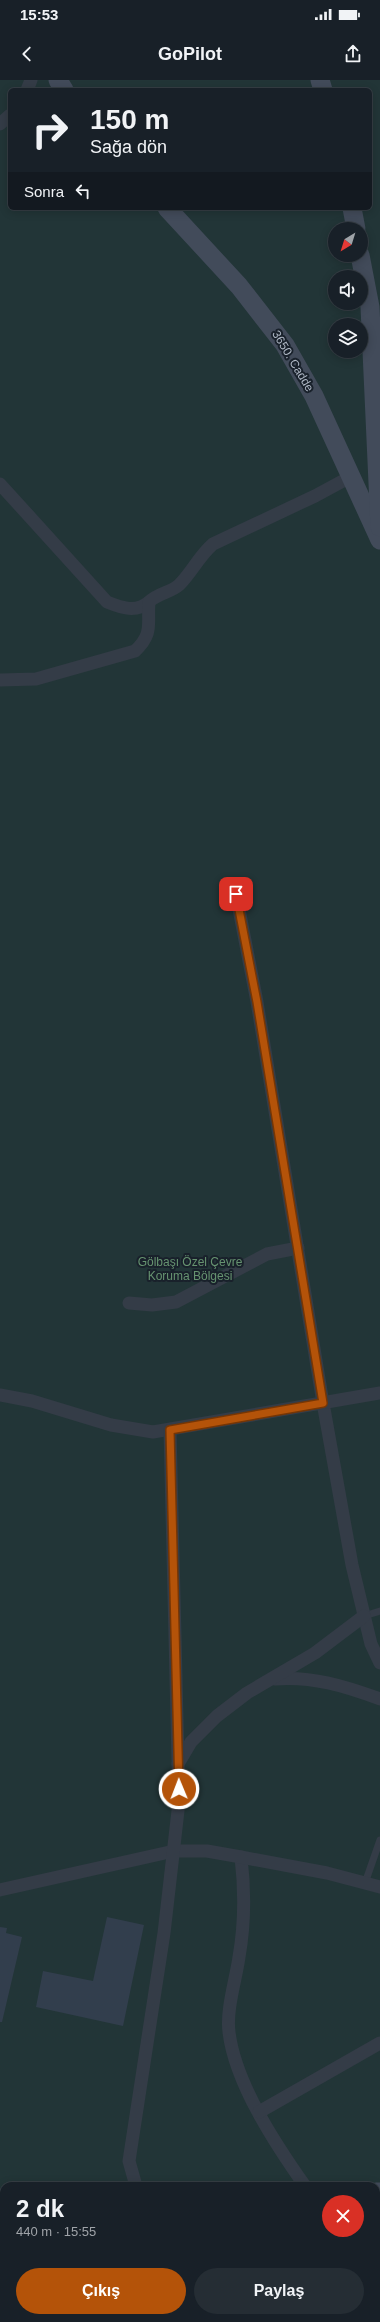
<!DOCTYPE html>
<html lang="tr">
<meta charset="utf-8">
<style>
:root{--surface:#182028;--page:#252d34;--text:#f1f3f6;--muted:#9fa3a8;--line:#363e45;--accent:#b45309}
body{margin:0;font-family:Arial,sans-serif;background:var(--page);color:var(--text);height:100vh;display:flex;flex-direction:column;font-size:15px;white-space:nowrap}
*{box-sizing:border-box;margin:0}
p{font-size:13px;color:var(--muted)}
.icon{flex:none;width:22px;height:22px;fill:none;stroke:currentColor;stroke-width:2;stroke-linecap:round;stroke-linejoin:round}
.map{position:relative;flex:1;overflow:hidden}
.sheet{position:absolute;left:0px;top:2102px;width:380px;height:140px;display:flex;flex-direction:column;background:var(--surface);border-radius:12px 12px 0 0;box-shadow:0 2px 10px #0003,0 0 0 1px var(--line)}
.sheet>*{flex:none}
.hud{position:absolute;left:8px;top:8px;width:364px;height:122px;border-radius:6px;box-shadow:0 2px 10px #0003,0 0 0 1px var(--line);background:#182028;color:var(--text);overflow:hidden}
.needle{width:26px;rotate:218deg}
.tools{position:absolute;left:328px;top:142px;display:grid;gap:8px}
.tools a{display:grid;place-items:center;width:40px;height:40px;border-radius:50%;background:var(--surface);box-shadow:0 2px 10px #0003,0 0 0 1px var(--line);font-size:20px}
.pin{position:absolute;display:grid;place-items:center;width:34px;height:34px;color:#fff;margin:-17px;border-radius:8px;box-shadow:0 2px 6px #0006}
.me{position:absolute;width:44px;margin:-22px;rotate:359deg;stroke-linejoin:round;filter:drop-shadow(0 0 3px #0008)}
.turn{display:flex;align-items:center;gap:14px;height:84px;padding:0 16px;font-size:18px}
.turn .icon{width:52px;height:52px;stroke-width:2.5}
.turn b{display:block;font-size:28px;line-height:34px}
.then{display:flex;align-items:center;height:38px;padding:0 16px;background:#0003;gap:8px;font-size:15px}
.round{display:grid;place-items:center;flex:none;width:42px;height:42px;border-radius:21px;background:var(--page)}
.overview{display:flex;align-items:center;justify-content:space-between;height:68px;padding:0 16px}
h1{font-size:24px;font-weight:800;line-height:30px}
.action{display:flex;gap:8px;margin-top:auto;padding:8px 16px}
.action a{flex:1;height:46px;border-radius:24px;background:var(--accent);color:#fff;font-size:16px;font-weight:800;line-height:46px;text-align:center}
.action a+a{background:var(--page);color:var(--text)}
.status{display:flex;justify-content:space-between;align-items:center;height:28px;padding:0 20px;background:var(--surface);direction:ltr}
.status svg{height:11px;fill:currentColor}
header{display:flex;justify-content:space-between;align-items:center;height:52px;padding:0 16px;background:var(--surface);font-size:18px;font-weight:800}
.map>svg:first-child{display:block}
</style>
<div class="status"><b>15:53</b><svg viewBox="0 0 49 12"><path d="M0 12V9h3v3zM5 12V6h3v6zM10 12V3h3v9zM15 12V0h3v12zM26 1h20v11H26zM47 4h2v5h-2z"/></svg></div>
<header><svg class="icon" aria-label="back" viewBox="0 0 24 24"><path d="M15 5l-7 7 7 7"/></svg>GoPilot<svg class="icon" aria-label="share" viewBox="0 0 24 24"><path d="M12 15V3M7 8l5-5 5 5M5 13v7h14v-7"/></svg></header>
<div class="map">
<svg width="380" height="2242" viewBox="0 0 380 2242">
<rect width="100%" height="100%" fill="#202a36"/>
<!-- green -->
<path fill="#223537" fill-rule="evenodd" d="M0,0H380V2242H0ZM10,10H370V128H10ZM335,149H361V175H335ZM335,197H361V223H335ZM335,245H361V271H335ZM4,2106H376V2238H4Z"/>
<!-- building -->
<g fill="#323e4d">
<polygon points="107,1837 144,1845 123,1946 36,1927 43,1891 93,1901"/>
<polygon points="0,1847 7,1848 6,1853 22,1857 2,1942 0,1942"/>
</g>
<g fill="none" stroke-linecap="round" stroke-linejoin="round">
<!-- lane -->
<g stroke="#343c47" stroke-width="7">
<polyline points="364,1536 380,1531"/>
<polyline points="365,1803 380,1760"/>
</g>
<!-- street -->
<g stroke="#343c47" stroke-width="13">
<polyline points="27,10 31,0"/>
<polyline points="0,44 10,35"/>
<path d="M0,404L107,522C122,528 136,533 149,522"/>
<path d="M0,600L36,599L135,571C154,553 147,544 149,522C158,513 170,513 179,505C192,492 199,476 213,464L315,416L352,396"/>
<polyline points="236,814 257,922 323,1323 352,1485 371,1564 380,1583"/>
<polyline points="129,1223 152,1225 176,1222 267,1174 298,1168"/>
<polyline points="0,1315 32,1321 111,1345 153,1352 380,1313"/>
<path d="M275,1599C312,1596 345,1606 380,1619"/>
<polyline points="178,1684 191,1662 217,1636 247,1613 315,1573 364,1536"/>
<path d="M241,1777C245,1811 245,1843 239,1877C236,1899 226,1930 229,1952C235,2003 276,2065 305,2106"/>
<polyline points="0,1810 174,1771 207,1771 241,1777 327,1793 380,1807"/>
<polyline points="259,2032 380,1963"/>
<polyline points="136,2106 129,2081 164,1853 179,1722 170,1350"/>
<polyline points="0,2207 4,2204"/>
</g>
<!-- secondary -->
<g stroke="#424b5a" stroke-width="19">
<polyline points="58,0 64,10"/>
<polyline points="320,0 323,10"/>
<polyline points="167,128 239,206 285,265 314,316 380,460"/>
<polyline points="352,128 356,149"/>
<polyline points="360,175 370,227 380,447"/>
<polyline points="376,2112 380,2112"/>
<polyline points="123,2242 129,2238"/>
</g>
</g>
<g fill="none" stroke-linecap="round" stroke-linejoin="round">
<defs>
<polyline id="route" points="179,1709 170,1350 323,1323 257,922 236,814"/>
</defs>
<!-- route casing -->
<use href="#route" stroke="#753606" stroke-width="10"/>
<!-- route -->
<use href="#route" stroke="#b45309" stroke-width="7"/>
</g>
<g text-anchor="middle" stroke-width="4" stroke-linejoin="round" paint-order="stroke">
<!-- street labels -->
<g font-size="12" fill="#aeb7c4" stroke="#19212b">
<text transform="translate(293 281) rotate(59)" y="4">3650. Cadde</text>
</g>
<!-- park labels -->
<g font-size="12" fill="#669370" stroke="#19212b">
<text x="190" y="1186">Gölbaşı Özel Çevre<tspan x="190" dy="14">Koruma Bölgesi</tspan></text>
</g>
</g>
</svg>
<div class="tools">
<a><svg class="needle" viewBox="-14 -14 28 28"><path d="M0-13l5 13h-10z" fill="#e53935"/><path d="M0 13l5-13h-10z" fill="#9fa3a8"/></svg></a>
<a><svg class="icon" aria-label="sound" viewBox="0 0 24 24"><path d="M4 9h4l5-4v14l-5-4H4zM17 9q2 3 0 6"/></svg></a>
<a><svg class="icon" aria-label="layers" viewBox="0 0 24 24"><path d="M12 4l9 5-9 5-9-5zM3 14l9 5 9-5"/></svg></a>
</div>
<div class="pin" style="left:236px;top:814px;background:#d93025"><svg class="icon" aria-label="arrive" viewBox="0 0 24 24"><path d="M6 21V4h12l-3 4 3 4H6"/></svg></div>
<svg class="me" style="left:179px;top:1709px" viewBox="-20 -20 40 40"><circle r="17" fill="#b45309" stroke="#fff" stroke-width="3"/><path d="M0-11L8 9 0 5-8 9z" fill="#fff"/></svg>
<div class="hud">
<div class="turn"><svg class="icon" aria-label="right" viewBox="0 0 24 24"><path d="M7 20v-9h11M14 6l5 5-5 5"/></svg><div><b>150 m</b>Sağa dön</div></div>
<div class="then">Sonra<svg class="icon" aria-label="left" viewBox="0 0 24 24"><path d="M17 20v-9H6M10 6l-5 5 5 5"/></svg></div>
</div>
<section class="sheet">
<div class="overview"><div><h1>2 dk</h1><p>440 m · 15:55</p></div><a class="round" style="background:#d93025;color:#fff"><svg class="icon" aria-label="close" viewBox="0 0 24 24"><path d="M6 6l12 12M18 6L6 18"/></svg></a></div>
<div class="action"><a>Çıkış</a><a>Paylaş</a></div>
</section>
</div>
